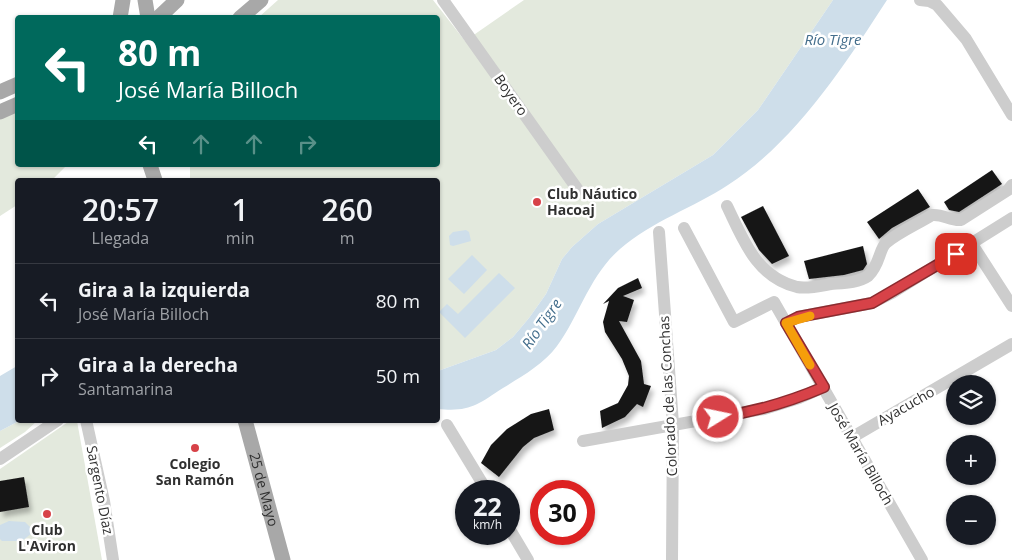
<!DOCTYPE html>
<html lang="es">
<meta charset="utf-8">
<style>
:root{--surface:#171b24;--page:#242831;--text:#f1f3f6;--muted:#9ea1a6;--line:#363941}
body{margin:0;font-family:"Open Sans",sans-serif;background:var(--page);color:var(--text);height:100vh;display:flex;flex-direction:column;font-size:19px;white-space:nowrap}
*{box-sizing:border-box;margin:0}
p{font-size:16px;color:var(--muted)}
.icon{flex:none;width:28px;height:28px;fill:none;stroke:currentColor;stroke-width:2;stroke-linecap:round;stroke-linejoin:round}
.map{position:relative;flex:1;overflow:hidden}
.side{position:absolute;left:15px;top:178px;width:425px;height:245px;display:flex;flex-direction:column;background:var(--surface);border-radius:5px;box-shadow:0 1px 4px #0004}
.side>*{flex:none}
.banner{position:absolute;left:15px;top:15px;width:425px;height:152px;border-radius:5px;box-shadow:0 1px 4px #0004;background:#00695c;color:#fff;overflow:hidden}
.tools{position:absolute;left:946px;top:375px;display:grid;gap:10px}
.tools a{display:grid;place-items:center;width:50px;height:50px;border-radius:50%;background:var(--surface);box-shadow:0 1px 4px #0004;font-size:25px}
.speed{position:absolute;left:455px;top:480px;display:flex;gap:10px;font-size:25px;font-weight:700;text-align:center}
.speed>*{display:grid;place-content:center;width:65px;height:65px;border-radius:50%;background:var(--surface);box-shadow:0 1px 4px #0004;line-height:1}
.speed small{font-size:12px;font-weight:400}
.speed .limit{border:8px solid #d22;background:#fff;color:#111}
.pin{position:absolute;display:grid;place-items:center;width:42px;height:42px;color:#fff;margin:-21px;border-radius:10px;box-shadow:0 2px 8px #0006}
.me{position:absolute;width:55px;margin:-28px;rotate:80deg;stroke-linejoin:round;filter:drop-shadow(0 0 4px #0008)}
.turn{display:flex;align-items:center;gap:18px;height:105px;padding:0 20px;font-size:22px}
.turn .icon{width:65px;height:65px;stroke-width:2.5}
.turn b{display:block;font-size:35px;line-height:42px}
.lanes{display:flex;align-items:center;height:48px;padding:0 20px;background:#0003;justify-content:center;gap:25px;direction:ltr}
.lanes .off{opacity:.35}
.eta{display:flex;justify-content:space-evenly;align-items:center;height:85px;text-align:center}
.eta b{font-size:30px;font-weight:600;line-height:35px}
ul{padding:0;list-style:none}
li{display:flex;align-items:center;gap:15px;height:75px;padding:0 20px;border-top:1px solid var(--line)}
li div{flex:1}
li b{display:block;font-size:19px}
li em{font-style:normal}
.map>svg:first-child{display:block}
</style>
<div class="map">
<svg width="1012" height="560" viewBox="0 0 1012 560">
<defs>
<filter id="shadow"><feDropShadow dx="3" dy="5" stdDeviation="2.5" flood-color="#0004"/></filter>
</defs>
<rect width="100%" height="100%" fill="#fff"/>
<!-- green -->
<g fill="#e3e9dd">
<polygon points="278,0 433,0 465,41 524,0 833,0 758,110 713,155 598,224 572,247 562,259 546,294 529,318 513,337 496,350 438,371 438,180 190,180 190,165 438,165 438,18 259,17"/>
<polygon points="17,111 18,165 67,165 52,180 18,180 17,205 0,216 0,118"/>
<polygon points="21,420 38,420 25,432 0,448 0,431"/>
<polygon points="71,420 77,421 102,560 0,560 0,469"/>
</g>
<!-- water -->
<g fill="#cedeea">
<path d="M833,0H887C845,65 794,143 728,185C693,208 652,221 620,249C589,276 580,315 557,346C543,365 522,376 503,388C477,405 470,412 438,409V371L496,350L513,337L529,318L546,294L562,259L572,247L598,224L713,155L758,110Z"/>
<polygon points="466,230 469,232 471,241 453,246 450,245 449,236 453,232"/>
<polygon points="472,255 487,270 464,294 448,279"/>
<polygon points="499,273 515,288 465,338 439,312 447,304 458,314"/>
<polygon points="17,366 18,420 21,420 0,431 0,376"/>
<polygon points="9,521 25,522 32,529 32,533 22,541 2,541 0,539 0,525"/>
</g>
<!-- building -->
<g fill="#171717" filter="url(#shadow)">
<polygon points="992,170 1002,184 959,212 949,210 944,202"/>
<polygon points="918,189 930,207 892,228 879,239 867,222"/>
<polygon points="763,206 789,256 772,264 759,250 741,217"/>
<polygon points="863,246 867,264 863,270 844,275 809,279 804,261"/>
<polygon points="638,278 642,288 623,296 634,300 627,322 619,321 641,361 644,384 651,386 643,407 637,404 625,417 602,428 600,411 618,403 628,385 629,376 622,359 605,332 603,322 609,301 603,304 618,288"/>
<polygon points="549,409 554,430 534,438 523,447 499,477 481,463 491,445 507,429 531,414"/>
<polygon points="24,477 29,507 0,512 0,481"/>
</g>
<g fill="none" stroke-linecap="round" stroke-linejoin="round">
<!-- minor -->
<g stroke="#cdcdcd" stroke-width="12">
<polyline points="443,0 578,190"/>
<polyline points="920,0 929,1 937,5 966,39 1012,115"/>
<path d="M727,206C743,239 756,277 797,287C807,289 820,286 831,284C843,283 858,283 868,276C880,265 879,249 886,243C899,232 918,224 932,215C944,214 950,221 961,220L1008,190L1012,185"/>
<polyline points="684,228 734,322 774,302 922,560"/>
<polyline points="659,232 673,424 672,560"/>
<polyline points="972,244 1012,306"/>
<polyline points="786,323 798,317 872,303 892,293 1012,218"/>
<polyline points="86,420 104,501 113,560"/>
<polyline points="447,425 487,491"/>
<polyline points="851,438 1012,344"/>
<polyline points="583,441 764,409 799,398 824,387"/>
<polyline points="0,459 58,420"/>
<polyline points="509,528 528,560"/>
</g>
<!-- major -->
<g stroke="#a8a8a8" stroke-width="15">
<polyline points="145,0 148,18"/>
<polyline points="120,18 123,0"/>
<polyline points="158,18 177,0"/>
<polyline points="240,18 261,0"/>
<polyline points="0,92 18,84"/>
<polyline points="0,112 18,104"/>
<polyline points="150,165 155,180"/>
<path id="s1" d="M245,420L283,560"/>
</g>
</g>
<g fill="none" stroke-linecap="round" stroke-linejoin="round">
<defs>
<path id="route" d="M718,417C755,412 789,402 824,387L786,323L798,317L872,303L956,254"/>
</defs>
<!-- route casing -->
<use href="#route" stroke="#8c2b2f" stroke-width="12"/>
<!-- route -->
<use href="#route" stroke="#d74248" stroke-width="9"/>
<!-- slow -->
<polyline stroke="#f59e0b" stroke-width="9" points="810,316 786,323 810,365"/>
</g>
<!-- markers -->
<g fill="#d74248" stroke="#fff" stroke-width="2">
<circle cx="537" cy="202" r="5"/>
<circle cx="195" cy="448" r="5"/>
<circle cx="47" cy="514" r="5"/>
</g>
<g text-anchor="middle" stroke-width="5" stroke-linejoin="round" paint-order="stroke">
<!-- street labels -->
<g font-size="14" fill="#303030" stroke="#fff">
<text transform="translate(511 95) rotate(55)" y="5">Boyero</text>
<text transform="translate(668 396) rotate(-93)" y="5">Colorado de las Conchas</text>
<text transform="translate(906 406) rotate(-30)" y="5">Ayacucho</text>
<text transform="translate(861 454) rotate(60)" y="5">José María Billoch</text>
<text transform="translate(100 490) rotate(79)" y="5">Sargento Díaz</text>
<text dy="5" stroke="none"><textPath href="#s1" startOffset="72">25 de Mayo</textPath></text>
</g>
<!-- poi labels -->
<g font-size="14" font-weight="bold" fill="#303030" stroke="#fff">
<text x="547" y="199" text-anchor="start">Club Náutico<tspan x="547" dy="16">Hacoaj</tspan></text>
<text x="195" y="469">Colegio<tspan x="195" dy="16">San Ramón</tspan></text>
<text x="47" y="535">Club<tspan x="47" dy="16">L'Aviron</tspan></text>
</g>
<!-- water labels -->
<g font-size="15" font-style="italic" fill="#446e8c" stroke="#fff">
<text x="833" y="45">Río Tigre</text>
<text transform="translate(542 324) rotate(-55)" y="5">Río Tigre</text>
</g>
</g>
</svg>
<div class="tools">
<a><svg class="icon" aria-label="layers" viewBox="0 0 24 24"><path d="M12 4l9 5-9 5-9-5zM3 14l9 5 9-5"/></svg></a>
<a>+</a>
<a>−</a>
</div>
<div class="speed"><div>22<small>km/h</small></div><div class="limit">30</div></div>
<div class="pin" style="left:956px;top:254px;background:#d93025"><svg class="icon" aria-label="arrive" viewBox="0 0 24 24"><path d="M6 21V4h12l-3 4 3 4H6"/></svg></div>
<svg class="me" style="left:718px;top:417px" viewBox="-20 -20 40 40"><circle r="17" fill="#d74248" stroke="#fff" stroke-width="3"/><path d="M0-11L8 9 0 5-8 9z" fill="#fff"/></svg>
<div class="banner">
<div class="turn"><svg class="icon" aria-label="left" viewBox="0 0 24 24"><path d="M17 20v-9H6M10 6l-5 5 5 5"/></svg><div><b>80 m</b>José María Billoch</div></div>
<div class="lanes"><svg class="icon" aria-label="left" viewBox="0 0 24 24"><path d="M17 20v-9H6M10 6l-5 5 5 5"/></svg><svg class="icon off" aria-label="ahead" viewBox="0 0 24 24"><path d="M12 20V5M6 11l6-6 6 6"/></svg><svg class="icon off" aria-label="ahead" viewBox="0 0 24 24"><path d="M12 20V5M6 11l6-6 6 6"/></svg><svg class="icon off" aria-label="right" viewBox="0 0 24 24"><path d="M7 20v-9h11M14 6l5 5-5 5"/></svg></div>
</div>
<section class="side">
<div class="eta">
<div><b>20:57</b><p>Llegada</p></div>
<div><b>1</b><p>min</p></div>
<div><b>260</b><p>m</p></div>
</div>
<ul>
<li><svg class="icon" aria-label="left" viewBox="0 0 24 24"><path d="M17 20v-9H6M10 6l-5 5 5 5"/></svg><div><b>Gira a la izquierda</b><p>José María Billoch</p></div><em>80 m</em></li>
<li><svg class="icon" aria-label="right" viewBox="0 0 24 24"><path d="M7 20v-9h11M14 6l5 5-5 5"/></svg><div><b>Gira a la derecha</b><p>Santamarina</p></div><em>50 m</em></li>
</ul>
</section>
</div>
